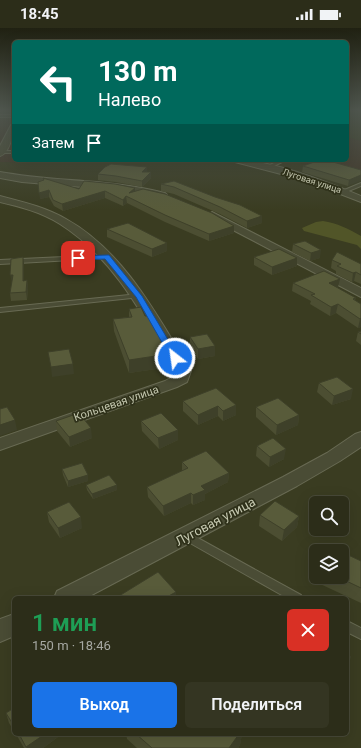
<!DOCTYPE html>
<html lang="ru">
<meta charset="utf-8">
<style>
:root{--surface:#2c2d19;--page:#343522;--text:#f1f3f6;--muted:#a6a8a2;--line:#484938;--accent:#1a73e8}
body{margin:0;font-family:Roboto,sans-serif;background:var(--page);color:var(--text);height:100vh;display:flex;flex-direction:column;font-size:15px;white-space:nowrap}
*{box-sizing:border-box;margin:0}
p{font-size:13px;color:var(--muted)}
.icon{flex:none;width:22px;height:22px;fill:none;stroke:currentColor;stroke-width:2;stroke-linecap:round;stroke-linejoin:round}
.map{position:relative;flex:1;overflow:hidden}
.sheet{position:absolute;left:12px;top:568px;width:337px;height:140px;display:flex;flex-direction:column;background:var(--surface);border-radius:6px;box-shadow:0 4px 16px #0002,0 0 0 1px var(--line)}
.sheet>*{flex:none}
.hud{position:absolute;left:12px;top:12px;width:337px;height:122px;border-radius:6px;box-shadow:0 4px 16px #0002,0 0 0 1px var(--line);background:#00695c;color:#fff;overflow:hidden}
.tools{position:absolute;left:309px;top:468px;display:grid;gap:8px}
.tools a{display:grid;place-items:center;width:40px;height:40px;border-radius:6px;background:var(--surface);box-shadow:0 4px 16px #0002,0 0 0 1px var(--line);font-size:20px}
.pin{position:absolute;display:grid;place-items:center;width:34px;height:34px;color:#fff;margin:-17px;border-radius:8px;box-shadow:0 2px 6px #0006}
.me{position:absolute;width:44px;margin:-22px;rotate:330deg;stroke-linejoin:round;filter:drop-shadow(0 0 3px #0008)}
.turn{display:flex;align-items:center;gap:14px;height:84px;padding:0 20px;font-size:18px}
.turn .icon{width:52px;height:52px;stroke-width:2.5}
.turn b{display:block;font-size:28px;line-height:34px}
.then{display:flex;align-items:center;height:38px;padding:0 20px;background:#0003;gap:8px;font-size:15px}
.round{display:grid;place-items:center;flex:none;width:42px;height:42px;border-radius:6px;background:var(--page)}
.head{display:flex;align-items:center;justify-content:space-between;height:68px;padding:0 20px}
h1{font-size:24px;font-weight:600;line-height:30px;color:#1e9e55}
.action{display:flex;gap:8px;margin-top:auto;padding:8px 20px}
.action a{flex:1;height:46px;border-radius:6px;background:var(--accent);color:#fff;font-size:16px;font-weight:600;line-height:46px;text-align:center}
.action a+a{background:var(--page);color:var(--text)}
.status{display:flex;justify-content:space-between;align-items:center;height:28px;padding:0 20px;background:var(--surface);direction:ltr}
.status svg{height:11px;fill:currentColor}
.map>svg:first-child{display:block}
</style>
<div class="status"><b>18:45</b><svg viewBox="0 0 49 12"><path d="M0 12V9h3v3zM5 12V6h3v6zM10 12V3h3v9zM15 12V0h3v12zM26 1h20v11H26zM47 4h2v5h-2z"/></svg></div>
<div class="map">
<svg width="361" height="720" viewBox="0 0 361 720">
<rect width="100%" height="100%" fill="#3a3c21"/>
<!-- green -->
<g fill="#413526">
<polygon points="0,81 14,81 14,132 100,132 41,135 0,134"/>
<polygon points="347,109 361,113 361,149 319,138 284,132 347,132"/>
</g>
<!-- water -->
<path fill="#515528" d="M323,193C337,195 349,201 361,208V221L357,217L304,203L302,200L316,194Z"/>
<g fill="none" stroke-linecap="round" stroke-linejoin="round">
<defs>
<g id="lane">
<rect x="0" y="87" width="14" height="2"/>
<rect x="0" y="123" width="14" height="2"/>
<polygon points="280,132 286,132 270,140 266,139"/>
<polygon points="361,155 361,158 346,164 342,163"/>
<polygon points="107,227 110,229 109,230 0,236 0,232"/>
<polygon points="139,266 142,268 141,269 0,284 0,280"/>
<polygon points="187,504 301,567 303,570 287,570 183,511 182,508 183,505"/>
<polygon points="347,593 361,600 361,611 347,604"/>
</g>
<g id="street">
<path d="M11,97H14C14,105 9,126 0,128V118Z"/>
<path d="M234,132C273,132 324,153 361,168V174L304,152L235,134Z"/>
<path d="M0,144C55,154 111,151 165,165L167,167L162,170L131,163L22,154L0,150Z"/>
<path d="M0,168C23,174 45,179 66,191C124,223 158,289 191,343L187,354L177,359L0,422V410L165,353L174,348L175,343C144,289 114,230 60,196C41,184 21,179 0,174Z"/>
<polygon points="212,184 361,260 361,269 208,189 207,187"/>
<polygon points="361,404 361,419 340,433 297,458 86,570 54,570 57,563 283,449 327,425 355,406"/>
<polygon points="14,586 14,608 0,614 0,591"/>
</g>
</defs>
<!-- lane casing -->
<use href="#lane" stroke="#686a53" stroke-width="2"/>
<!-- street casing -->
<use href="#street" stroke="#686a53" stroke-width="2"/>
<!-- lane -->
<use href="#lane" fill="#4a4c35" fill-rule="evenodd"/>
<!-- street -->
<use href="#street" fill="#4a4c35" fill-rule="evenodd"/>
</g>
<!-- wall -->
<g fill="#4c4e32">
<polygon points="303,138 361,142 348,158 302,144"/>
<polygon points="147,139 147,144 151,150 142,159 116,154 98,152 98,146"/>
<polygon points="43,150 79,161 135,164 234,198 234,205 209,213 165,194 127,175 123,178 105,170 63,183 54,178 49,169 40,171 44,152"/>
<polygon points="174,153 262,195 247,200 220,186 174,166 161,163 161,156"/>
<polygon points="107,201 167,223 152,229 107,209"/>
<polygon points="305,213 320,230 310,233 292,224 293,216"/>
<polygon points="254,229 297,238 272,247 254,237"/>
<polygon points="332,232 361,236 361,256 354,253 352,254 336,246 336,243 331,240"/>
<polygon points="24,236 24,253 27,252 28,260 27,272 11,273 10,265 12,255"/>
<polygon points="293,255 338,259 338,260 356,270 355,272 361,276 361,299 358,300 336,285 330,288 310,276 311,273 292,263"/>
<polygon points="129,281 170,339 129,345 114,303 113,291 129,289"/>
<polygon points="361,303 361,317 356,313 358,304"/>
<polygon points="190,309 215,328 198,331 190,318"/>
<polygon points="319,355 351,371 332,377 317,364"/>
<polygon points="183,373 236,377 236,387 223,393 218,388 198,397 183,383"/>
<polygon points="256,379 299,387 298,397 276,407 256,389"/>
<polygon points="56,393 92,410 70,419 57,403"/>
<polygon points="141,393 178,402 178,412 159,421 142,403"/>
<polygon points="257,418 284,431 269,439 256,428"/>
<polygon points="182,434 229,445 228,454 205,466 205,472 193,477 191,475 164,488 148,469 147,459 182,443"/>
<polygon points="62,441 88,453 68,459 63,447"/>
<polygon points="86,457 117,462 93,471 87,462"/>
<polygon points="47,484 82,500 60,510 49,494"/>
<polygon points="260,487 299,488 297,499 282,513 259,498"/>
<polygon points="361,533 361,575 318,555 319,549 342,549"/>
<polygon points="14,680 14,703 9,695 6,685"/>
<polygon points="16,706 62,706 43,720 24,720"/>
<polygon points="126,706 242,706 240,717 238,720 137,720 127,711"/>
</g>
<!-- shaded-wall -->
<g fill="#3e4029">
<polygon points="147,139 147,145 142,144"/>
<polygon points="151,144 151,150 142,159 142,153"/>
<polygon points="361,147 361,153 348,158 349,152"/>
<polygon points="135,160 135,166 129,165"/>
<polygon points="49,162 49,169 40,171 39,165"/>
<polygon points="105,163 105,170 63,183 62,176"/>
<polygon points="126,168 127,175 123,178 123,172"/>
<polygon points="262,188 262,195 247,200 247,193"/>
<polygon points="234,198 234,205 209,213 209,206"/>
<polygon points="167,215 167,223 152,229 152,221"/>
<polygon points="321,222 320,230 310,233 311,225"/>
<polygon points="23,229 24,236 24,260 23,253"/>
<polygon points="297,230 297,238 272,247 272,239"/>
<polygon points="356,244 354,253 352,254 353,245"/>
<polygon points="10,247 13,247 12,255"/>
<polygon points="340,251 338,259 328,264 329,255"/>
<polygon points="27,252 28,260 27,272 26,264"/>
<polygon points="338,276 336,285 330,288 331,279"/>
<polygon points="361,290 361,299 358,300 360,291"/>
<polygon points="215,318 215,328 198,331 198,321"/>
<polygon points="169,326 170,339 129,345 129,332"/>
<polygon points="73,336 74,346 52,349 51,339"/>
<polygon points="353,361 351,371 332,377 334,368"/>
<polygon points="236,377 236,387 223,393 223,383"/>
<polygon points="218,378 218,388 198,397 198,387"/>
<polygon points="299,387 298,397 276,407 277,397"/>
<polygon points="15,392 17,402 0,408 0,397"/>
<polygon points="91,400 92,410 70,419 69,409"/>
<polygon points="178,402 178,412 159,421 158,410"/>
<polygon points="286,421 284,431 269,439 270,429"/>
<polygon points="229,445 228,454 205,466 205,472 193,477 193,467 201,458"/>
<polygon points="88,447 88,453 68,459 68,453"/>
<polygon points="117,457 117,462 93,471 92,466"/>
<polygon points="191,465 191,475 164,488 163,478"/>
<polygon points="299,488 297,499 282,513 284,502"/>
<polygon points="81,489 82,500 60,510 58,500"/>
<polygon points="176,564 176,570 165,570"/>
<polygon points="351,629 348,640 347,641 347,633"/>
<polygon points="45,706 62,706 43,720 27,720 26,719"/>
<polygon points="239,706 242,706 240,717 238,720 229,720"/>
</g>
<!-- building -->
<g fill="#585b3a" stroke="#3e4029">
<polygon points="320,132 326,132 361,142 361,147 349,152 303,138"/>
<polygon points="111,136 147,139 142,144 151,144 142,153 116,148 98,146 105,139"/>
<polygon points="43,150 79,161 84,153 115,156 135,160 129,165 143,161 165,166 212,185 234,198 209,206 165,187 126,168 123,172 105,163 62,176 53,172 49,162 39,165 38,154 44,152"/>
<polygon points="174,153 215,169 240,177 262,188 247,193 220,179 174,159 161,156"/>
<polygon points="128,195 167,215 152,221 107,201"/>
<polygon points="305,213 321,222 311,225 293,216"/>
<polygon points="279,221 297,230 272,239 254,229"/>
<polygon points="337,224 361,236 361,247 356,244 353,245 337,238 341,236 332,232"/>
<polygon points="23,229 23,253 27,252 26,264 10,265 13,247 10,247 11,231"/>
<polygon points="324,243 340,251 329,255 356,270 353,271 361,276 361,290 360,291 338,276 331,279 311,267 315,266 293,255"/>
<polygon points="141,279 145,288 148,288 150,291 169,326 129,332 113,291 132,289 129,281"/>
<polygon points="361,303 361,306 358,304"/>
<polygon points="207,306 215,318 198,321 190,309"/>
<polygon points="69,321 73,336 51,339 48,324"/>
<polygon points="337,349 353,361 334,368 319,355"/>
<polygon points="216,360 236,377 223,383 218,378 198,387 183,373"/>
<polygon points="278,370 299,387 277,397 256,379"/>
<polygon points="7,379 15,392 0,397 0,381"/>
<polygon points="79,385 91,400 69,409 56,393"/>
<polygon points="161,385 178,402 158,410 141,393"/>
<polygon points="273,410 286,421 270,429 257,418"/>
<polygon points="206,423 229,445 201,458 205,462 193,467 191,465 163,478 147,459 188,440 182,434"/>
<polygon points="82,435 88,447 68,453 62,441"/>
<polygon points="109,447 117,457 92,466 86,457"/>
<polygon points="275,473 299,488 284,502 260,487"/>
<polygon points="69,474 81,489 58,500 47,484"/>
<polygon points="332,520 339,523 331,523"/>
<polygon points="342,524 361,533 361,560 338,549 342,549"/>
<polygon points="158,544 176,564 165,570 121,570 119,568"/>
<polygon points="347,625 351,629 347,633"/>
<polygon points="14,680 14,698 6,685"/>
<polygon points="19,706 45,706 26,719"/>
<polygon points="136,706 239,706 229,720 152,720"/>
</g>
<!-- sky -->
<linearGradient id="sky" x2="0" y2="1"><stop stop-color="#202112"/><stop offset="0.45" stop-color="#4f564e"/><stop offset="1" stop-color="#4f564e" stop-opacity="0"/></linearGradient>
<rect width="361" height="182" fill="url(#sky)"/>
<!-- route -->
<polygon fill="#1a73e8" stroke="#114b97" points="107,227 109,227 142,268 179,330 178,332 172,332 136,269 105,231 78,232 75,230 78,228"/>
<g text-anchor="middle" stroke-width="3.5" stroke-linejoin="round" paint-order="stroke">
<!-- far-street labels -->
<g font-size="9" fill="#c5c8b0" stroke="#2f311a">
<text transform="translate(312 153) rotate(18)" y="3">Луговая улица</text>
</g>
<!-- street labels -->
<g font-size="11" fill="#c5c8b0" stroke="#2f311a">
<text transform="translate(116 375) rotate(-19)" y="4">Кольцевая улица</text>
</g>
<!-- near-street labels -->
<g font-size="13" fill="#c5c8b0" stroke="#2f311a">
<text transform="translate(215 493) rotate(-28)" y="5">Луговая улица</text>
</g>
</g>
</svg>
<div class="tools">
<a><svg class="icon" aria-label="search" viewBox="0 0 24 24"><circle cx="10" cy="10" r="6"/><path d="M15 15l6 6"/></svg></a>
<a><svg class="icon" aria-label="layers" viewBox="0 0 24 24"><path d="M12 4l9 5-9 5-9-5zM3 14l9 5 9-5"/></svg></a>
</div>
<div class="pin" style="left:78px;top:230px;background:#d93025"><svg class="icon" aria-label="arrive" viewBox="0 0 24 24"><path d="M6 21V4h12l-3 4 3 4H6"/></svg></div>
<svg class="me" style="left:175px;top:330px" viewBox="-20 -20 40 40"><circle r="17" fill="#1a73e8" stroke="#fff" stroke-width="3"/><path d="M0-11L8 9 0 5-8 9z" fill="#fff"/></svg>
<div class="hud">
<div class="turn"><svg class="icon" aria-label="left" viewBox="0 0 24 24"><path d="M17 20v-9H6M10 6l-5 5 5 5"/></svg><div><b>130 m</b>Налево</div></div>
<div class="then">Затем<svg class="icon" aria-label="arrive" viewBox="0 0 24 24"><path d="M6 21V4h12l-3 4 3 4H6"/></svg></div>
</div>
<section class="sheet">
<div class="head"><div><h1>1 мин</h1><p>150 m · 18:46</p></div><a class="round" style="background:#d93025;color:#fff"><svg class="icon" aria-label="close" viewBox="0 0 24 24"><path d="M6 6l12 12M18 6L6 18"/></svg></a></div>
<div class="action"><a>Выход</a><a>Поделиться</a></div>
</section>
</div>
